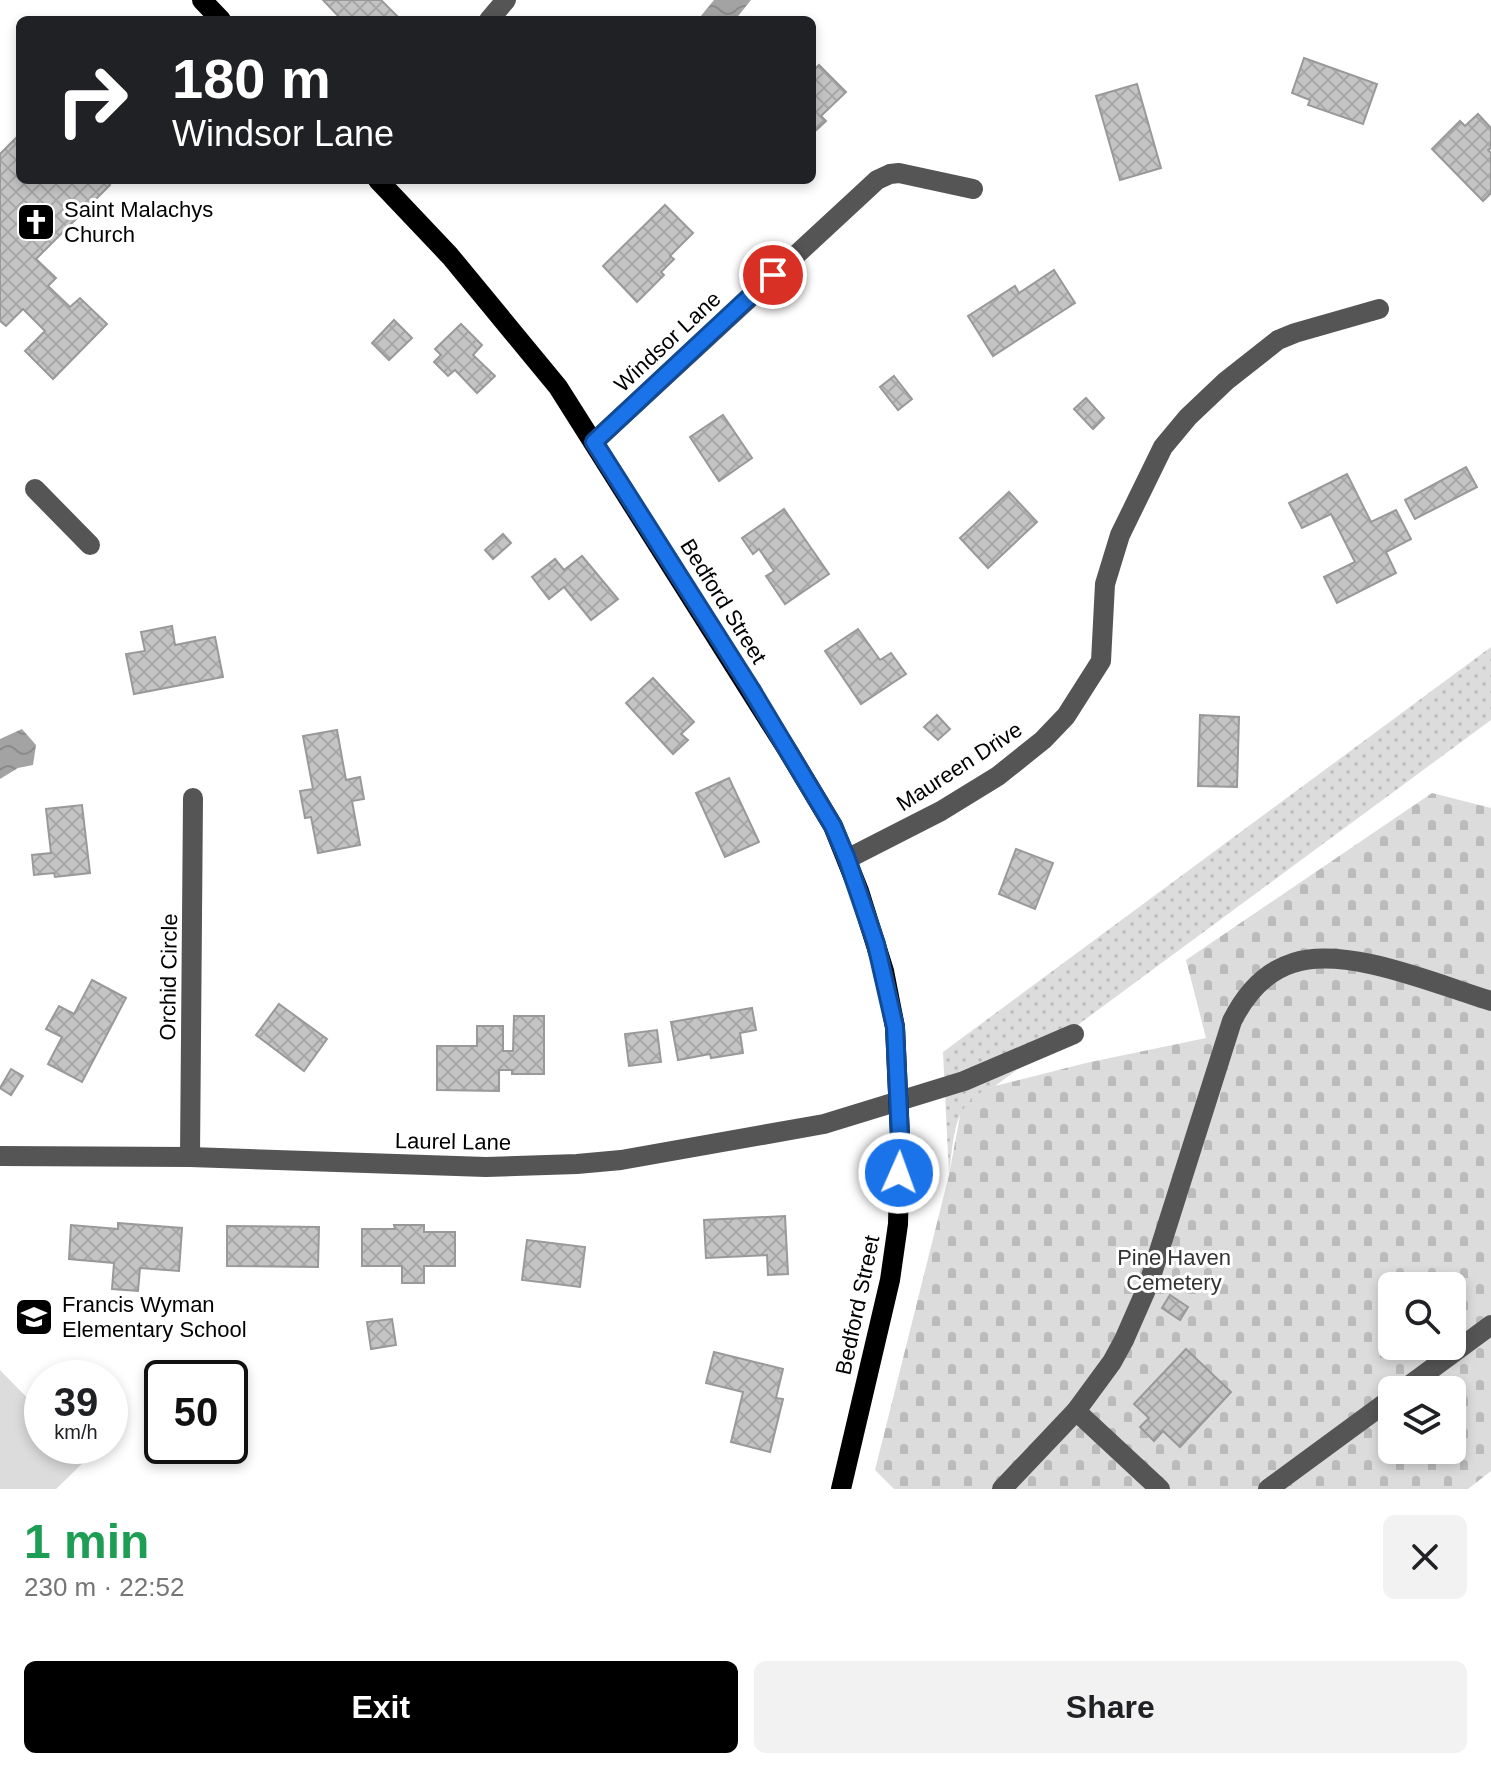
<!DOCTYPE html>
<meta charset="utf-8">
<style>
:root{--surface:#fff;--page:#f2f2f2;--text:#202124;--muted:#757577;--accent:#000}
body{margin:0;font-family:Helvetica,sans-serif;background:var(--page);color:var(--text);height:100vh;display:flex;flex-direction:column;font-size:30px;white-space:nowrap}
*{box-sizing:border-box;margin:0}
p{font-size:26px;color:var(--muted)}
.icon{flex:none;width:44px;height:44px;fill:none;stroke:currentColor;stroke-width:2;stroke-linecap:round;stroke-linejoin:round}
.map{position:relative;height:1489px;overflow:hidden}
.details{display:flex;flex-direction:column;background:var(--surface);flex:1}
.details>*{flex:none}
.guide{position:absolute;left:16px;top:16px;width:800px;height:168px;border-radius:12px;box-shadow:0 4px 12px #0003;background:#202124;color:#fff;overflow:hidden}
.tools{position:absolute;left:1378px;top:1272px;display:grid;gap:16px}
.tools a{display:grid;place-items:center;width:88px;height:88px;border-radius:12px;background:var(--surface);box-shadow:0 4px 12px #0003;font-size:40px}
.speed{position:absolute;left:24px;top:1360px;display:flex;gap:16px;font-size:40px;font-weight:700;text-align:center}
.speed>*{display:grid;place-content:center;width:104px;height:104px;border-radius:50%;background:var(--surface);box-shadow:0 4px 12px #0003;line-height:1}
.speed small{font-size:20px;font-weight:400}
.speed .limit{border:4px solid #111;border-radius:12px;background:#fff;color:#111}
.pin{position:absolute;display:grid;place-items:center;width:68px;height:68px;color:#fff;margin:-34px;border:4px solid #fff;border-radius:50%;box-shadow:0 2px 8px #0007}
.me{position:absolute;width:88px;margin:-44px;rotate:2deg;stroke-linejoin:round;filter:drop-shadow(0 0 6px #0008)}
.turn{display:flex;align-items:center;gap:28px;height:168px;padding:0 24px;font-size:36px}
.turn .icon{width:104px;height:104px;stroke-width:2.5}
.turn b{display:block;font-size:56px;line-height:68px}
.round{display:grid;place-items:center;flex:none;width:84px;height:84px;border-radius:12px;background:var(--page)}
.summary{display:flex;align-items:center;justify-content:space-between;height:136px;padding:0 24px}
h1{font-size:48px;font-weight:600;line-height:60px;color:#1e9e55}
.action{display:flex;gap:16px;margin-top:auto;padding:16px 24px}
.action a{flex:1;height:92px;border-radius:12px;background:var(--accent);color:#fff;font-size:32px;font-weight:600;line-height:92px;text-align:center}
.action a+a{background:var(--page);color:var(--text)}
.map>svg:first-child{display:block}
</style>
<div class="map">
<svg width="1491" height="1489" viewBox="0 0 1491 1489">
<defs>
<pattern id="cemetery-stones" width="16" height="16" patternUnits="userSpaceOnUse" patternTransform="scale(2)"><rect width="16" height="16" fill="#dcdcdc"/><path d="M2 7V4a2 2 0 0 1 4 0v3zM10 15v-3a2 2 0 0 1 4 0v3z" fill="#bbb"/></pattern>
<pattern id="park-dots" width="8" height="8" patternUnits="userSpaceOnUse" patternTransform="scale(2)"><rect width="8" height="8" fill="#dcdcdc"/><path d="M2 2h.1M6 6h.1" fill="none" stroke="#bbb" stroke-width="1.8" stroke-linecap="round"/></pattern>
<pattern id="water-waves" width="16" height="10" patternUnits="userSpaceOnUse" patternTransform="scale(2)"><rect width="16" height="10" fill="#a3a3a3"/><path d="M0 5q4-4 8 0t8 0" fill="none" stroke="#8b8b8b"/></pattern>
<pattern id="building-cross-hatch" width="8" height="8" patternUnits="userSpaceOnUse" patternTransform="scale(2)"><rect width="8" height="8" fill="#c4c4c4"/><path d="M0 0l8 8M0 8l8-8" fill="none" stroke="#a7a7a7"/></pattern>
</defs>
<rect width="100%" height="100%" fill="#fff"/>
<!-- cemetery -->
<path fill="url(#cemetery-stones)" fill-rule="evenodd" d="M1432,793L1491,808V1471L1468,1489H894L875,1470L949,1175L961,1110L979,1091L995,1086L1086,1063L1206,1038L1186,960ZM1392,1286H1452V1346H1392ZM1392,1390H1452V1450H1392Z"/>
<!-- park -->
<path fill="url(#park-dots)" d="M1491,647V720L995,1086C951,1101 955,1135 949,1175L943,1052Z"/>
<!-- garden -->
<polygon fill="#dcdcdc" points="0,1370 42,1413 42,1446 74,1446 87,1459 56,1489 0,1489"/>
<!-- water -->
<g fill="url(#water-waves)">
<polygon points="714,0 751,0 735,20 703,20 700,17"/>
<polygon points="22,729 36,745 33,765 18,768 0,779 0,739"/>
</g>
<!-- building -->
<g fill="url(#building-cross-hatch)" stroke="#999" stroke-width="2">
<polygon points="323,0 381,0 401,20 342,20"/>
<polygon points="1304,58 1377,84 1363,124 1308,105 1310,100 1292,93"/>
<polygon points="819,65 846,92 821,116 826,121 812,134 812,72"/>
<polygon points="1137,84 1161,168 1120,180 1096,96"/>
<polygon points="1478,114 1491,128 1491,148 1488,150 1491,153 1491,193 1483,201 1432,149 1460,121 1465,126"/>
<polygon points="20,134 20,180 105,180 110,185 36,259 56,278 48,286 70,307 80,298 107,324 53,379 25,351 45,331 23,309 6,326 0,321 0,154"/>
<polygon points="665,205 693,233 670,256 674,259 661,272 664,275 637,302 603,266"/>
<polygon points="1054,270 1075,303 993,356 968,316 1015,286 1019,293"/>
<polygon points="394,320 412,338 389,360 372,343"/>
<polygon points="461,324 482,345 473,355 495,376 477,393 455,370 448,376 434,362 441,355 435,349"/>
<polygon points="894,376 912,399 898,410 880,387"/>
<polygon points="1086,398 1104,418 1093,429 1074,409"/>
<polygon points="723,415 752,458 719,481 690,437"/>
<polygon points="1466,467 1477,487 1415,519 1405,500"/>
<polygon points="1347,474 1371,522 1396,510 1411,539 1386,552 1396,573 1337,603 1324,577 1355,562 1331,514 1302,528 1289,503"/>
<polygon points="1009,492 1037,522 988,568 960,538"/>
<polygon points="784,509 829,574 785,604 766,576 774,571 759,549 753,554 742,538"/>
<polygon points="503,534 511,543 493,559 485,550"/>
<polygon points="582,556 618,599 591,620 564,587 549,599 532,577 555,559 564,570"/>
<polygon points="172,626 175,645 215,637 223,677 134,694 126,654 145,651 141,632"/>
<polygon points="858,629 880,660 891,653 906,674 861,704 825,651"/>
<polygon points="653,678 694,722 681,734 688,740 673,754 626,703"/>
<polygon points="937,715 950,729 938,740 924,727"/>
<polygon points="1200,715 1239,717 1237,787 1198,786"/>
<polygon points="337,730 346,780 360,777 364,799 352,801 360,845 318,853 311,817 305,818 300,791 313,789 303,736"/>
<polygon points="729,778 759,842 725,857 696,793"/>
<polygon points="82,805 90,873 55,877 54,873 34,875 32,855 51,853 46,809"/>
<polygon points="1016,849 1053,863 1035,909 999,894"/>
<polygon points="92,980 126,998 82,1082 48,1064 62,1037 46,1029 59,1006 74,1014"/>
<polygon points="279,1004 327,1039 304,1071 256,1035"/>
<polygon points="752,1008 756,1030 740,1033 743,1053 711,1058 710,1054 678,1060 671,1022"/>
<polygon points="514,1016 544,1016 544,1074 512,1074 512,1070 499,1070 499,1091 437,1090 437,1046 477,1046 477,1026 503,1026 503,1051 513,1051"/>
<polygon points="657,1030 661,1062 629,1066 625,1034"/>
<polygon points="11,1069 23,1076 11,1095 0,1088"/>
<polygon points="785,1216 788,1274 768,1275 767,1255 706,1258 704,1220"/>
<polygon points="118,1223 182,1228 179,1271 140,1268 138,1291 112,1289 114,1263 69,1259 71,1225 118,1229"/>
<polygon points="394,1225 424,1225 424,1232 455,1232 455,1266 424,1266 424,1283 402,1283 402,1266 362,1266 362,1229 395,1229"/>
<polygon points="227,1226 319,1227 318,1267 227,1266"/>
<polygon points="527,1240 585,1247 580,1287 522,1280"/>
<polygon points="1170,1295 1188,1307 1180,1320 1162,1308"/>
<polygon points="392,1319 396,1345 371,1349 367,1322"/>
<polygon points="1186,1349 1231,1392 1180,1447 1163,1431 1154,1441 1140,1427 1149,1418 1134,1404"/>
<polygon points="714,1352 783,1369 776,1398 783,1399 770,1452 731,1442 743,1392 706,1383"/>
</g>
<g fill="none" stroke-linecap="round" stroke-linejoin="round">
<!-- minor -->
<g stroke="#555" stroke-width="20">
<polyline points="489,20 506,0"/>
<polyline points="594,442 877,180 890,174 899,173 973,189"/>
<polyline points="35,489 90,545"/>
<polyline points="847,859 941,811 998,776 1043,740 1066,716 1101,661 1105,584 1120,535 1163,447 1188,417 1226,381 1278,340 1295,333 1379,309"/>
<polyline points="0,1156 190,1157 486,1167 577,1164 621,1160 824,1124 964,1081 1074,1034"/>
<polyline points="190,1157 193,798"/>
<polyline points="1403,1390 1491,1325"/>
<polyline points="1076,1411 1160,1489"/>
<path d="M1002,1489L1076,1411L1112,1362L1124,1340L1149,1283L1232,1021C1245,995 1264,972 1293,963C1346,945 1438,985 1491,1001"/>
<polyline points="1268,1489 1392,1398"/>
</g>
<!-- major -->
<g stroke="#000" stroke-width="20">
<polyline points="202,0 221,20"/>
<polyline points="378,180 450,256 558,387 788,751 833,826 859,891 884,971 895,1027 900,1137 898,1224 890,1280 841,1489"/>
</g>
</g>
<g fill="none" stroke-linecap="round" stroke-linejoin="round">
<defs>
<polyline id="route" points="773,275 594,442 751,689 833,826 847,859 876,944 895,1027 900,1137 899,1173"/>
</defs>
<!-- route casing -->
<use href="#route" stroke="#114b97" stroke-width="20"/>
<!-- route -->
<use href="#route" stroke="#1a73e8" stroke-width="14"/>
</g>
<!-- icons -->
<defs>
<symbol id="church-square" viewBox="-11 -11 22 22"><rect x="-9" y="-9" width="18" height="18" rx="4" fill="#000" stroke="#fff"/><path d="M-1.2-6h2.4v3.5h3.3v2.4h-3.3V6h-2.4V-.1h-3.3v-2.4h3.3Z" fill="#fff"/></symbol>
<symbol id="school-square" viewBox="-11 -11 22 22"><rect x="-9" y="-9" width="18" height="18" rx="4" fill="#000" stroke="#fff"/><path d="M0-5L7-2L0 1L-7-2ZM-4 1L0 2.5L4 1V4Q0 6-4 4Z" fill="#fff"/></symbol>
</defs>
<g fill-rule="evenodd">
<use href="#church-square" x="14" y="200" width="44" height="44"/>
<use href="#school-square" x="12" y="1295" width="44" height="44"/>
</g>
<g text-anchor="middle" stroke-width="6" stroke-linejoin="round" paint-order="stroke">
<!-- poi labels -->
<g font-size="22" fill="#000" stroke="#fff" text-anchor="start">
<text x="64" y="217">Saint Malachys<tspan x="64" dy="25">Church</tspan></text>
<text x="62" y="1312">Francis Wyman<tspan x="62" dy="25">Elementary School</tspan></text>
</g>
<!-- street labels -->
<g font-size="22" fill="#000" stroke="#fff">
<text transform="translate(667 341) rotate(-43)" y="8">Windsor Lane</text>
<text transform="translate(724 601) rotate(58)" y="8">Bedford Street</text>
<text transform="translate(959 766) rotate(-33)" y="8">Maureen Drive</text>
<text transform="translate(168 977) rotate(-89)" y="8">Orchid Circle</text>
<text transform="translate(453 1141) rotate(1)" y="8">Laurel Lane</text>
<text transform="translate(857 1305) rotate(-78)" y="8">Bedford Street</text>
</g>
<!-- park labels -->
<g font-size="22" fill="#333" stroke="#fff">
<text x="1174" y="1265">Pine Haven<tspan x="1174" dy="25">Cemetery</tspan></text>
</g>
</g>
</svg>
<div class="tools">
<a><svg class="icon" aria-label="search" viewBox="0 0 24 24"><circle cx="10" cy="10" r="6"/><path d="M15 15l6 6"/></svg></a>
<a><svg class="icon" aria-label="layers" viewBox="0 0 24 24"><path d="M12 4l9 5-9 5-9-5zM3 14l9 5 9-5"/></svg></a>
</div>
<div class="speed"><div>39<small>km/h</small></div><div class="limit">50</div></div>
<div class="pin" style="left:773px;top:275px;background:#d93025"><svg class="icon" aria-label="arrive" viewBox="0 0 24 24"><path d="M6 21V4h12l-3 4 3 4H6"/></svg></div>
<svg class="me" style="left:899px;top:1173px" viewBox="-20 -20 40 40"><circle r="17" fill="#1a73e8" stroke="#fff" stroke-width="3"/><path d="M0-11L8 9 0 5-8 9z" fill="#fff"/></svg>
<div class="guide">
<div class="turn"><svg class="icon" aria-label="right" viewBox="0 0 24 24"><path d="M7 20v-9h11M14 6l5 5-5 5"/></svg><div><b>180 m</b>Windsor Lane</div></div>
</div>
</div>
<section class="details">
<div class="summary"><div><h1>1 min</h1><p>230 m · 22:52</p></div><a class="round"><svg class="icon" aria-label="close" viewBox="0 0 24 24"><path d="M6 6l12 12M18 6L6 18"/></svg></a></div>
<div class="action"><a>Exit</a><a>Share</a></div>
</section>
